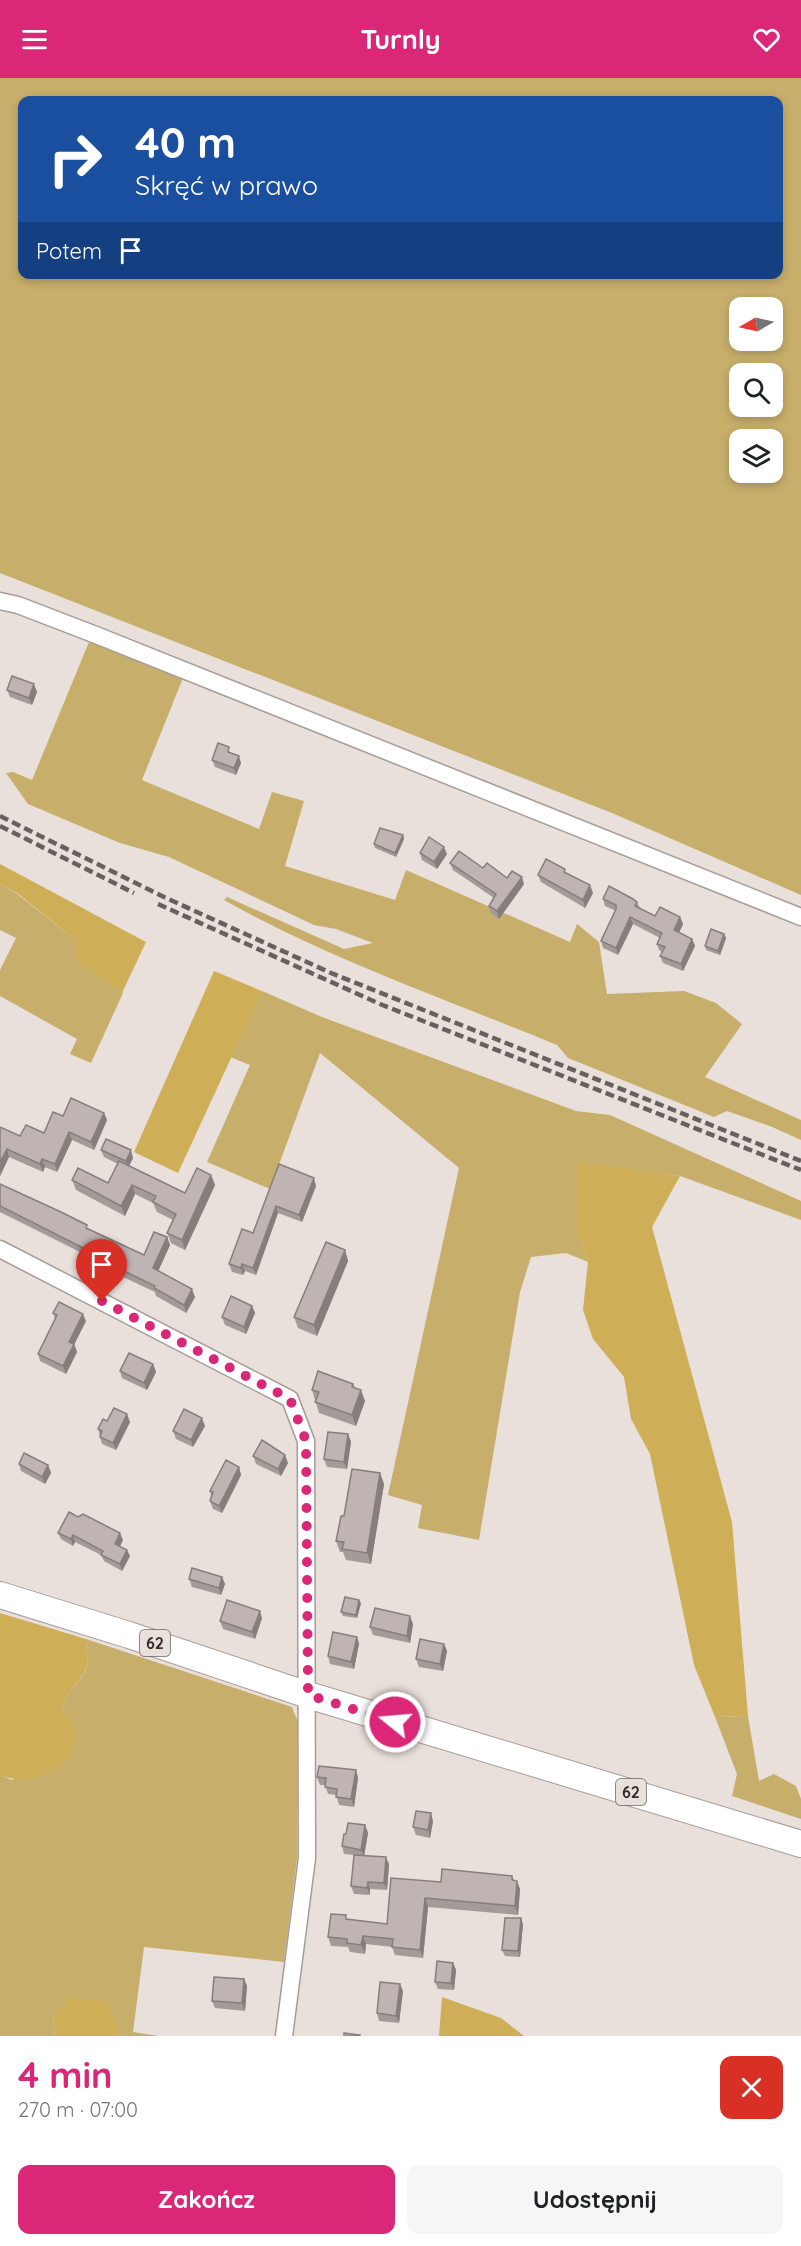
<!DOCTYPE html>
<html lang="pl">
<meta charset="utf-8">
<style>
:root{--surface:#fff;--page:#f6f6f6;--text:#202124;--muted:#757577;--accent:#db2777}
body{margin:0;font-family:Quicksand,sans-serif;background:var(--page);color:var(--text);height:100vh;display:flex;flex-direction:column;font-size:22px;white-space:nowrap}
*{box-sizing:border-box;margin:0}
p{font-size:20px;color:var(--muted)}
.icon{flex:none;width:33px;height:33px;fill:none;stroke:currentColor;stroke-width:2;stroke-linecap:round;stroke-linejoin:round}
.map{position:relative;height:1958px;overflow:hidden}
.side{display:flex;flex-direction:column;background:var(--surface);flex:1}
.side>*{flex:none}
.banner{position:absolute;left:18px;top:18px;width:765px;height:183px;border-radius:12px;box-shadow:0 3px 9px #0003;background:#1a4fa0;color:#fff;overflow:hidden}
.needle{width:39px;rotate:261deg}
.buttons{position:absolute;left:729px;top:219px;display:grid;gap:12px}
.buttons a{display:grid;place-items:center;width:54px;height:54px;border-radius:12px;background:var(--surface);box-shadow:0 3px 9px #0003;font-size:30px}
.pin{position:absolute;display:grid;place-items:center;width:51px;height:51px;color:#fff;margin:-62px -26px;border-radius:50% 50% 50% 0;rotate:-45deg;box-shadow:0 0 6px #0007}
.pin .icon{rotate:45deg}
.me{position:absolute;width:66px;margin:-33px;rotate:287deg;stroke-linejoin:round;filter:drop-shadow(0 0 4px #0008)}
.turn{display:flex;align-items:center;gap:21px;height:126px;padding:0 18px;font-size:27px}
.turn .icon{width:78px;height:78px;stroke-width:2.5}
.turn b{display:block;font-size:42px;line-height:51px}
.then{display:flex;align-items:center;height:57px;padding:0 18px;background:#0003;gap:12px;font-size:22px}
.round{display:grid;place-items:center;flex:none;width:63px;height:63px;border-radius:12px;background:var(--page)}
.summary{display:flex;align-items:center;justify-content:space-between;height:102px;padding:0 18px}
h1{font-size:36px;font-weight:800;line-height:45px;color:var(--accent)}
.primary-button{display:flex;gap:12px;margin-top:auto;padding:12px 18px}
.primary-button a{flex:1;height:69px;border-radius:12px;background:var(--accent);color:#fff;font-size:24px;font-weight:800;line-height:69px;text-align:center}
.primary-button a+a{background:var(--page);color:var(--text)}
header{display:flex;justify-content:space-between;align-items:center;height:78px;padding:0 18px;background:var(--accent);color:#fff;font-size:27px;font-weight:800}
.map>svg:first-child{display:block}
</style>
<header><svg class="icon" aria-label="menu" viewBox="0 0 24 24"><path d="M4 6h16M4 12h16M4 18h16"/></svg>Turnly<svg class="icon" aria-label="heart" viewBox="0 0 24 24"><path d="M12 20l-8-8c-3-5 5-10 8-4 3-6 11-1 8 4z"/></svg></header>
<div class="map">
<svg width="801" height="1958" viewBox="0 0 801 1958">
<rect width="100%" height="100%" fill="#e9e0db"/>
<!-- green -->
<g fill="#c7ae6b" fill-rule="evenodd">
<path d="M0,0H801V817L612,735L0,495ZM22,22H778V196H22ZM740,230H772V262H740ZM740,296H772V328H740ZM740,362H772V394H740Z"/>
<path d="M89,564L183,600L142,702L259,751L272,714L304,723L285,788L395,822L406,792L570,864L577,846L599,864L607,916L684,913L716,925L742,946L705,999L801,1042V1062L770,1048L727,1033L714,1039L568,980L557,967C448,922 326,880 224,822L227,819L344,871L373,865L336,851L314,847L169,779L120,765L28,726L6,695L13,694L32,702Z"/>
<polygon points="0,806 16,815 76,862 76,882 123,915 91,985 70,976 77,961 0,918 0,892 16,860 0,852"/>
<polygon points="262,913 322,939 576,1033 610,1037 801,1123 801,1142 680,1098 577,1085 577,1153 588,1184 566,1175 531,1179 520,1214 479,1462 418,1450 422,1427 388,1417 459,1090 320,975 270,1111 207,1084 250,987 230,979"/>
<path d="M86,1561L292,1629L298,1644L297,1781L284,1884L144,1869L133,1954L158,1958H116L118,1949L53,1938L56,1958H0V1697L12,1702L73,1646L62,1632C65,1612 79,1608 86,1591C89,1582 86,1570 86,1561Z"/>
<polygon points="748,1638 759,1703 774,1696 796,1708 801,1721 801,1741 732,1718 737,1696 715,1639"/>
</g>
<!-- forest -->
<g fill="#ceae56">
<polygon points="0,786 146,864 122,915 76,882 76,862 17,815 0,806"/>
<polygon points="214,893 262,913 178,1095 134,1074"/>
<polygon points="577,1084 680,1098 652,1149 732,1444 748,1638 715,1639 694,1587 650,1376 631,1341 624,1299 593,1261 583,1232 588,1184 577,1153"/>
<path d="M0,1535L86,1561C86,1570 89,1582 86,1590C79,1608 65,1612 62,1632C65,1636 72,1642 73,1647C86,1686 31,1711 0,1697Z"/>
<polygon points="442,1919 501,1940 524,1958 439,1958"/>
<polygon points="70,1920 106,1923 118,1949 116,1958 56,1958 53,1938"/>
</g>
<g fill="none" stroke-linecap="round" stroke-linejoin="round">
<defs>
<g id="minor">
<polyline points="0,523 18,527 96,557 801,839"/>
<polyline points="0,1171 290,1321 306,1363 307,1780 284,1958"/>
</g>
<polyline id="primary" points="0,1517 129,1557 308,1617 801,1766"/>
</defs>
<!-- minor casing -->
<use href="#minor" stroke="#a69d98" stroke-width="19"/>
<!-- primary casing -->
<use href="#primary" stroke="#a69d98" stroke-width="28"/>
<!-- minor -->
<use href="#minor" stroke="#fff" stroke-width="16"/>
<!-- primary -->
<use href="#primary" stroke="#fff" stroke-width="26"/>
<!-- rail -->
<g stroke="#66615e" stroke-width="4.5" stroke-dasharray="9 4.5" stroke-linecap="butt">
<polyline points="0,738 164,819 331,895 801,1083"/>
<polyline points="0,748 134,815"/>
<polyline points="158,826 380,926 801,1092"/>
</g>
</g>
<!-- wall -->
<g fill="#a49b99">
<polygon points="7,612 37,614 32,627 10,619"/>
<polygon points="232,675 241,685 236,697 215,689 212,682"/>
<polygon points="403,757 404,761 396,779 375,770 374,766"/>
<polygon points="420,775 447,776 437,791 422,782"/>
<polygon points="450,785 483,790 524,806 499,841 491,835 489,828 494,820 453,792"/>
<polygon points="538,797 593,815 585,830 541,804"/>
<polygon points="603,821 637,824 640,830 655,838 680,839 683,846 679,854 692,861 695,868 683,893 663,885 660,878 662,874 659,872 657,866 660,860 633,846 618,877 603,870 601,863 616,833 605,828"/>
<polygon points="724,856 726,860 720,877 706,872 705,868"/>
<polygon points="104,1035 107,1042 94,1072 72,1062 57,1094 45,1089 43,1094 9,1079 0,1098 0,1049 20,1058 44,1055 63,1038"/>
<polygon points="101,1072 133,1080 129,1088 185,1115 211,1097 215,1107 185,1172 171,1165 167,1155 173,1142 157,1134 153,1125 135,1116 125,1138 76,1112 72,1102 108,1105 118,1086 104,1079"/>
<polygon points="279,1086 316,1108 302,1144 278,1135 256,1197 245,1193 243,1197 232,1194 229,1186 253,1155"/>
<polygon points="0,1106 89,1152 144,1177 167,1159 170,1167 158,1193 195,1219 186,1235 156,1218 155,1214 123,1199 122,1195 0,1134"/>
<polygon points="345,1172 348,1183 317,1258 298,1250 294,1239"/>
<polygon points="252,1228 255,1235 246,1256 225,1247 222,1239"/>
<polygon points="53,1235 86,1243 74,1266 77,1274 66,1296 40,1283 38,1276 55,1241"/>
<polygon points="153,1286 156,1294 147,1312 122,1300 120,1293"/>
<polygon points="353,1306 355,1310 365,1323 356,1348 319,1335 312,1312"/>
<polygon points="130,1344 116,1372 102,1366 98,1351"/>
<polygon points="205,1348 193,1369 176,1361 173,1353"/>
<polygon points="348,1356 351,1364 347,1391 327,1389 324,1381"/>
<polygon points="253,1378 288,1385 281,1398 256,1386"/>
<polygon points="19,1386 48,1387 51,1395 45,1406 21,1393"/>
<polygon points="239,1389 241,1397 222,1435 213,1431 210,1423 211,1418 210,1413"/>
<polygon points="380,1395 384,1406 371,1486 346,1482 343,1474 340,1474 336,1463 344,1438"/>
<polygon points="58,1455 123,1462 120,1468 130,1478 122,1493 104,1483 101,1477 75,1464 73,1468 61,1461"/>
<polygon points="222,1499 225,1506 221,1517 192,1509 189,1501"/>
<polygon points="361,1525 357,1540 343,1538 341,1534"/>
<polygon points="262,1540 255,1561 223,1551 220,1543"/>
<polygon points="413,1546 410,1565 373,1557 370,1549"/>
<polygon points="357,1559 359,1566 354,1591 330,1586 328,1578"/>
<polygon points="444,1566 447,1573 443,1593 419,1589 416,1581"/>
<polygon points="356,1692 358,1700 354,1729 339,1727 336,1717 328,1716 325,1707 320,1707 317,1699"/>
<polygon points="433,1743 430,1760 416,1757 413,1749"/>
<polygon points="365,1747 368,1755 364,1777 389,1786 387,1812 370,1811 370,1817 354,1816 351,1808 354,1777 344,1776 342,1768 346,1756"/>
<polygon points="512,1798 514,1802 520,1811 518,1837 428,1829 423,1880 395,1877 392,1869 366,1866 365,1876 350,1874 348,1869 331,1868 328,1859 348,1841 387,1846 441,1804"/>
<polygon points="523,1846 520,1879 505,1878 502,1872"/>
<polygon points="453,1885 456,1892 454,1912 438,1911 435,1904"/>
<polygon points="244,1901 247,1908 245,1933 215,1930 212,1923"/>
<polygon points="403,1913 399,1945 379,1943 377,1935"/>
</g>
<!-- shaded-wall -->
<g fill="#867e7d">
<polygon points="34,606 37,614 32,627 29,620"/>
<polygon points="239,678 241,685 236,697 234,690"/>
<polygon points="403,757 404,761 396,779 395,775"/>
<polygon points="444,769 447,776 437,791 434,784"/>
<polygon points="522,799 524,806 499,841 497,833"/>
<polygon points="590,807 593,815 585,830 583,822"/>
<polygon points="630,839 633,846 618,877 616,870"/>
<polygon points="680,839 683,846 677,859 674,852"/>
<polygon points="724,856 726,860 720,877 718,873"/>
<polygon points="692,861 695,868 683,893 681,886"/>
<polygon points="104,1035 107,1042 94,1072 91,1064"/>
<polygon points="69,1054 72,1062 57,1094 55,1086"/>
<polygon points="7,1071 9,1079 0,1098 0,1084"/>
<polygon points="131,1072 133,1080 128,1090 126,1083"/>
<polygon points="42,1081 45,1089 43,1094 40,1086"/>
<polygon points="211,1097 215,1107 185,1172 182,1162"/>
<polygon points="314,1100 316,1108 302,1144 299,1137"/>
<polygon points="132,1107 135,1116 125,1138 121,1128"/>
<polygon points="276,1128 278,1135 256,1197 253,1190"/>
<polygon points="167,1159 170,1167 156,1198 153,1190"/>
<polygon points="345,1172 348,1183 317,1258 314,1247"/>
<polygon points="242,1186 245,1193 243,1197 241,1190"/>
<polygon points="192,1211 195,1219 186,1235 184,1227"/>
<polygon points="252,1228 255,1235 246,1256 244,1249"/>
<polygon points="83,1236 86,1243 72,1271 69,1264"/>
<polygon points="74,1266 77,1274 66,1296 63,1288"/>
<polygon points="153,1286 156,1294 147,1312 144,1305"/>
<polygon points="361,1312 365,1323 356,1348 352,1337"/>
<polygon points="127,1336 130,1344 116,1372 113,1365"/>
<polygon points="202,1340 205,1348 193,1369 191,1362"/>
<polygon points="348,1356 351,1364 347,1391 344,1384"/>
<polygon points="285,1377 288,1385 281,1398 278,1391"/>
<polygon points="48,1387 51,1395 45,1406 42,1399"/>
<polygon points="239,1389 241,1397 222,1435 219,1428"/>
<polygon points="380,1395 384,1406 371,1486 367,1475"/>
<polygon points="120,1455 123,1462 118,1472 115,1466"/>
<polygon points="73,1457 75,1464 73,1468 71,1461"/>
<polygon points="127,1472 130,1478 122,1493 120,1486"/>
<polygon points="222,1499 225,1506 221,1517 219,1510"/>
<polygon points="359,1522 361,1525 357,1540 356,1537"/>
<polygon points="260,1533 262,1540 255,1561 252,1554"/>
<polygon points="410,1538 413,1546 410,1565 407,1558"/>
<polygon points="357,1559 359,1566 354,1591 351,1584"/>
<polygon points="444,1566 447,1573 443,1593 440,1586"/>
<polygon points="356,1692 358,1700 354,1729 351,1721"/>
<polygon points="431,1735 433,1743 430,1760 428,1752"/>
<polygon points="365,1747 368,1755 364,1779 361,1772"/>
<polygon points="386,1779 389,1786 387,1812 384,1805"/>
<polygon points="517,1803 520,1811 518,1837 515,1828"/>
<polygon points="368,1804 370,1811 370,1817 367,1810"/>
<polygon points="425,1820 428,1829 423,1880 420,1872"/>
<polygon points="521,1840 523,1846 520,1879 518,1873"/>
<polygon points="363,1858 366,1866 365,1876 361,1867"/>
<polygon points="453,1885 456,1892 454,1912 451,1905"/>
<polygon points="244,1901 247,1908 245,1933 242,1925"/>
<polygon points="400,1906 403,1913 399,1945 396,1938"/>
</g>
<!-- building -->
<g fill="#bfb4b2" stroke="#867e7d" stroke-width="1.5">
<polygon points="12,598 34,606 29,620 7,612"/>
<polygon points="218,665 229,669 228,674 239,678 234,690 212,682"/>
<polygon points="380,750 403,757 395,775 374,766"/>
<polygon points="429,759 444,769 434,784 420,775"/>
<polygon points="459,773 483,790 487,785 507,800 512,793 522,799 497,833 489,828 496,816 450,785"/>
<polygon points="546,781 565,791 564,794 590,807 583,822 538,797"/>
<polygon points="609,808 633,821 637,824 635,828 655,838 660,829 680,839 674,852 692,861 681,886 660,878 665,869 657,866 662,855 630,839 616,870 601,863 616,831 616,827 603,821"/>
<polygon points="711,851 724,856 718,873 705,868"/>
<polygon points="71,1020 104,1035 91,1064 69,1054 55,1086 42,1081 40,1086 7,1071 0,1084 0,1049 20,1058 26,1047 44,1055 53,1034 63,1038"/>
<polygon points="106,1061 131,1072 126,1083 101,1072"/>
<polygon points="119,1083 185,1115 197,1090 211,1097 182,1162 167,1155 176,1136 153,1124 156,1118 132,1107 121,1128 72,1102 78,1090 108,1105"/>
<polygon points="279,1086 314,1100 299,1137 276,1128 253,1190 242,1186 241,1190 229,1186 242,1151 253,1155"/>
<polygon points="0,1106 61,1134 87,1147 86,1150 144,1177 154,1154 167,1159 153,1190 192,1211 184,1227 154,1210 155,1208 120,1191 121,1189 0,1128"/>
<polygon points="326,1164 345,1172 314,1247 294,1239"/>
<polygon points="231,1218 252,1228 244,1249 222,1239"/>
<polygon points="59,1224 83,1236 69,1264 74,1266 63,1288 38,1276 57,1237 53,1235"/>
<polygon points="129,1275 153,1286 144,1305 120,1293"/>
<polygon points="318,1293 353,1306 352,1309 361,1312 352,1337 315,1324 319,1314 312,1312"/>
<polygon points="114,1330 127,1336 113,1365 100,1359 102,1353 98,1351 103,1341 107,1343"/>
<polygon points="184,1331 202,1340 191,1362 173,1353"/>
<polygon points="328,1354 348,1356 344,1384 324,1381"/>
<polygon points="262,1362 285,1377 278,1391 253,1378"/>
<polygon points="24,1375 48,1387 42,1399 19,1386"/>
<polygon points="226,1382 239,1389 219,1428 210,1423 213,1414 210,1413"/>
<polygon points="352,1391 380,1395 367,1475 342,1471 344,1464 336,1463 341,1438 344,1438"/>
<polygon points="69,1434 78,1439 83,1436 120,1455 115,1466 127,1472 120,1486 101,1477 103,1473 73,1457 71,1461 58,1455"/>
<polygon points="192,1490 222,1499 219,1510 189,1501"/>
<polygon points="345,1519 359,1522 356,1537 341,1534"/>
<polygon points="227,1522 260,1533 252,1554 220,1543"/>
<polygon points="375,1530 410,1538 407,1558 370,1549"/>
<polygon points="333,1554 357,1559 351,1584 328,1578"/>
<polygon points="420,1561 444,1566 440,1586 416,1581"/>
<polygon points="319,1688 356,1692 351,1721 336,1719 337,1711 325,1709 326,1700 317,1699"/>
<polygon points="416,1733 431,1735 428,1752 413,1749"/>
<polygon points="348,1745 365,1747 361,1772 342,1768 344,1756 346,1756"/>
<polygon points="354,1777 386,1779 384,1805 368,1804 367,1810 351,1808"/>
<polygon points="442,1791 512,1798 512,1802 517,1803 515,1828 425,1820 420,1872 392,1869 393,1861 363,1858 361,1867 347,1865 347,1861 328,1859 331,1836 346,1837 346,1841 387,1846 391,1800 441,1804"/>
<polygon points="505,1840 521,1840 518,1873 502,1872"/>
<polygon points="437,1883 453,1885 451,1905 435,1904"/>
<polygon points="214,1899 244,1901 242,1925 212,1923"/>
<polygon points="380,1904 400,1906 396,1938 377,1935"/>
<polygon points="344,1955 360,1957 359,1958 344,1958"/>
</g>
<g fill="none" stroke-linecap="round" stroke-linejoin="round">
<!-- route -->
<polyline stroke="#db2777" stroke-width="10" stroke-dasharray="0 18" points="102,1223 290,1321 306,1363 308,1617 395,1644"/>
</g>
<g text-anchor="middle" stroke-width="4.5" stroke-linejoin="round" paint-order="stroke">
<!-- shield labels -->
<g fill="#e9e0db" stroke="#686360" stroke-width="1.5">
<rect x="140" y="1552" width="30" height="26" rx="4.5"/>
<rect x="616" y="1701" width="30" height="26" rx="4.5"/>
</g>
<g font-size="16" font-weight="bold" fill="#312d2b">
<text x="155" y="1571">62</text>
<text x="631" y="1720">62</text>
</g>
</g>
</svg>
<div class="buttons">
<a><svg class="needle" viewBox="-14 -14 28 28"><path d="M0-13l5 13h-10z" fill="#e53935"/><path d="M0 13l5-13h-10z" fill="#757577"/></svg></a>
<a><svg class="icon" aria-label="search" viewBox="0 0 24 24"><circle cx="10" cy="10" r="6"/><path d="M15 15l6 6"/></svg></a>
<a><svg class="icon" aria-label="layers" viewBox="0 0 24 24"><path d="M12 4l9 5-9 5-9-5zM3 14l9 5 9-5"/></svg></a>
</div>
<div class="pin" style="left:102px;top:1223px;background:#d93025"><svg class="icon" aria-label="arrive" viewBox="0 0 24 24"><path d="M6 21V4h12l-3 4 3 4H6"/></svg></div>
<svg class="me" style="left:395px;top:1644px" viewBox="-20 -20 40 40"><circle r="17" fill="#db2777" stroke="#fff" stroke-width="3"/><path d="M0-11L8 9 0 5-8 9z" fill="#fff"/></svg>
<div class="banner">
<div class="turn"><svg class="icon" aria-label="right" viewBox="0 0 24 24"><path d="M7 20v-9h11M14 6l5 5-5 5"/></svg><div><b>40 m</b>Skręć w prawo</div></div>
<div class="then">Potem<svg class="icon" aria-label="arrive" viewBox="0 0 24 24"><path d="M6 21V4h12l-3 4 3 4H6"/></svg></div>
</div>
</div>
<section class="side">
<div class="summary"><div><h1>4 min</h1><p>270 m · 07:00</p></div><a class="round" style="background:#d93025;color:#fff"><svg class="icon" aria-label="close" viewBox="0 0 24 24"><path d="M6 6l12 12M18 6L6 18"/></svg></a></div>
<div class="primary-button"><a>Zakończ</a><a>Udostępnij</a></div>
</section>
